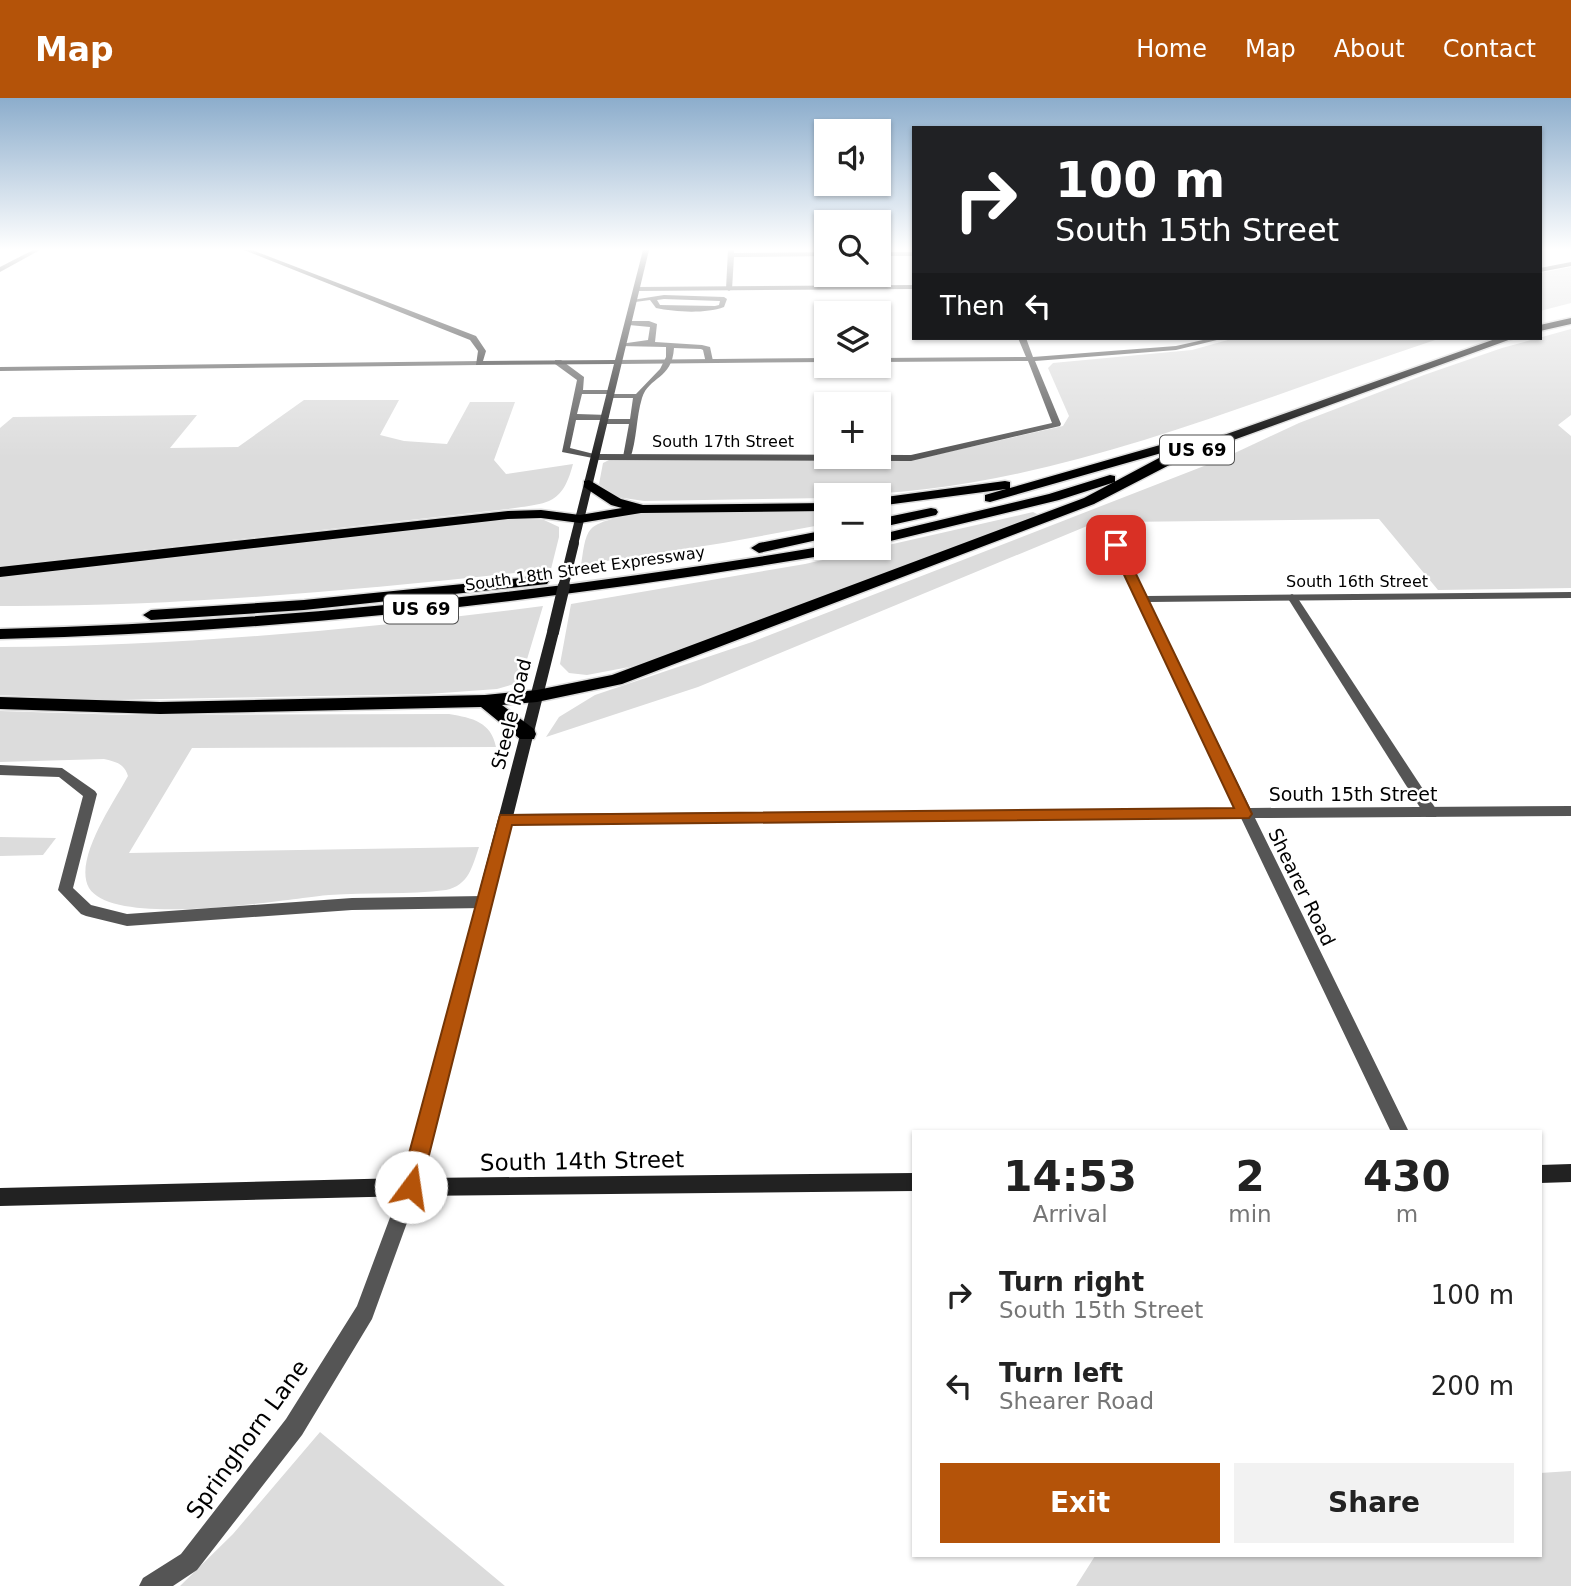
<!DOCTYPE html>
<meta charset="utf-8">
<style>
:root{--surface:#fff;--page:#f2f2f2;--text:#222;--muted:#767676;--accent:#b45309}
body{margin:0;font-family:"DejaVu Sans",sans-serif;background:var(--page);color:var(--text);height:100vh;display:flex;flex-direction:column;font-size:26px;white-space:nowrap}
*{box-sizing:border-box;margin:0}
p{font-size:23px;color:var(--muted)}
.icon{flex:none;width:38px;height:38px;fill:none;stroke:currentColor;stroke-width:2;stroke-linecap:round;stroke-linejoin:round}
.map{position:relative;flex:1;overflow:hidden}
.drawer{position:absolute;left:912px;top:1032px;width:630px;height:427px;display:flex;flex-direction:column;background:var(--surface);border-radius:0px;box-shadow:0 2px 5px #0004}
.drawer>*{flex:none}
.hud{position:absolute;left:912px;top:28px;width:630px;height:214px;border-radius:0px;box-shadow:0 2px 5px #0004;background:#202124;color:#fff;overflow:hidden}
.controls{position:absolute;left:814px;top:21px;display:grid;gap:14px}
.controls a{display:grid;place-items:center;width:77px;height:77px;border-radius:0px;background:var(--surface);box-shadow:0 2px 5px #0004;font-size:35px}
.pin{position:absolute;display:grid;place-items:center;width:60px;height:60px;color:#fff;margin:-30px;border-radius:14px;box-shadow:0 4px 10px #0006}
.me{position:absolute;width:77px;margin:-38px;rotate:14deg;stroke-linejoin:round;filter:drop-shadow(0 0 5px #0008)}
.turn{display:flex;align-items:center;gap:24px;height:147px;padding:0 28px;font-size:32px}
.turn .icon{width:91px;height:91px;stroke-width:2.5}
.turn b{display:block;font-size:49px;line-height:60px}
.then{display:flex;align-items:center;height:66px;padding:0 28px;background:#0003;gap:14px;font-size:26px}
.eta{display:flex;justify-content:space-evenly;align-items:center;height:119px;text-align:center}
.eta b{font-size:42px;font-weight:700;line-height:49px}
.cta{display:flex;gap:14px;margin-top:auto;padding:14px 28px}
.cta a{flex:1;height:80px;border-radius:0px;background:var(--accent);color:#fff;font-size:28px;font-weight:700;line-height:80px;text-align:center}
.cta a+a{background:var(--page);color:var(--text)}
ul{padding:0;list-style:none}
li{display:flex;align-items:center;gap:21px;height:91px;padding:0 28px}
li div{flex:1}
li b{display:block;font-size:26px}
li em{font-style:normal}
header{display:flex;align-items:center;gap:42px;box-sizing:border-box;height:98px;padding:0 35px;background:var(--accent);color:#fff}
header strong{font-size:33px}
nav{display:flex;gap:38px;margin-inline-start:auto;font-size:24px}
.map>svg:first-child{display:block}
</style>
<header>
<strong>Map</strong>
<nav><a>Home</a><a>Map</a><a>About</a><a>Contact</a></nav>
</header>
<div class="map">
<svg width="1571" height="1488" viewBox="0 0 1571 1488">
<rect width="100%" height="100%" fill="#fff"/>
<!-- green -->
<g fill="#dcdcdc">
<polygon points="1571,169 1571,205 1540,213 1540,175"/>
<polygon points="1571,231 1571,317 1558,327 1571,338 1571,490 1438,492 1379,421 1120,424 1127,441 1101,442 1092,426 698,589 546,639 559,619 595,597 752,544 1222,361 1299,325 1424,277 1502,250"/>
<path d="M1235,240H1441C1240,306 1041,398 826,397V400L644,403L617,399L599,386L603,365L609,362L930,358L1063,328L1069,318L1048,270L1053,265L1192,252Z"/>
<path d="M304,302H399L380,337L404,343L447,346L470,304H515L494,362L506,376L573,366C562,408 547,405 508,411L0,468V330L13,319L197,317L170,350L238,349Z"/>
<path d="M826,411V426L723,445L581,467C583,456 584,438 591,431C617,405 784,412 826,411Z"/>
<polygon points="1033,414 1039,417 682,552 629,569 587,577 569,575 560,566 571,506 805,466"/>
<path d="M517,421L544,422L559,429V439L551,471C368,491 184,509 0,508V479Z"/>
<path d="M543,508L522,578L514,586L497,591L428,596L106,602L0,597V549C182,548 363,531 543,508Z"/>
<path d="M0,613L124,617L449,616C473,620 491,624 496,649L192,650L129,755L479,749C472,769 469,787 446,792C408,797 368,794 329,797C285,801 115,831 89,790C73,762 114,704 128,678C124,665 116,664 104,661L0,664Z"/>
<polygon points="0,739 56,740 43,757 0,758"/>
<polygon points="320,1334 505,1488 180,1488 233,1436"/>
<polygon points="1571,1373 1571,1488 1076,1488 1095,1458 1540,1458 1540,1375"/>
</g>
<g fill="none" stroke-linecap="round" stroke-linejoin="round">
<defs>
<g id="highway">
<polygon points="1571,220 1571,226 1540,233 1540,227"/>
<polygon points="1498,240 1514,240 1181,361 1094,406 622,586 537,604 502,607 534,631 536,636 534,641 520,641 481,609 160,616 0,611 0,599 160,604 485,597 537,592 612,577 1084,400 1159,360"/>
<polygon points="1181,341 1186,342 1186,348 990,404 985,403 985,397 1006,391 878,408 878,400 1005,383 1010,384 1010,390"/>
<polygon points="1110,377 1115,378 1115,384 1059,402 878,446 878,437 1049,396"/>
<polygon points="589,382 621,401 643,407 826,405 826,413 641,415 580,425 541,420 508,421 0,479 0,469 508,413 541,412 580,417 622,410 611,407 584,389 584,383"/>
<polygon points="931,410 936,411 938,414 936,417 878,430 878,421"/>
<polygon points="826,432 826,440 759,455 751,450 759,445"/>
<path d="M826,448V450H847L839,455C559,502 284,534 0,541V531C278,524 552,494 826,448Z"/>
<polygon points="541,478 549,483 547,486 304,512 151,522 143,517 151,512 304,502"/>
</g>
</defs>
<!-- highway casing -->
<use href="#highway" stroke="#dbdbdb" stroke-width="3"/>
<!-- lane -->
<g fill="#555" fill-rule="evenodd">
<polygon points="33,152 40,152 0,174 0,169"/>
<polygon points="728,152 734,152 734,155 826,154 826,158 734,159 732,191 729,193 726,191"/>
<rect x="878" y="154" width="36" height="4"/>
<path d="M664,197L724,199L727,201L724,209C705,216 675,214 656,210L650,202L635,204L632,202ZM664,201L720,203L719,207L715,208L660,207L657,202Z"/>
<path d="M626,223H649L657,226L655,244L702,247L710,249L713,263L706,265L703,252L701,251L674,250C672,282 649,278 642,300C636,320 637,342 630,361L623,359L629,326H601L600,324L604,322H576L570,350L598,357V361L562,354L577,282L555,266V262H561L584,279L583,292H614V296H636L660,271L666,259V249L621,248L620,246L648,242L650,229L629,227ZM582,296H607V300H633L630,321H606L609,319L608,317L577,316Z"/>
<polygon points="1292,496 1297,499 1436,711 1438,715 1436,719 1426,719 1287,499"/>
</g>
<!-- street -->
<g fill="#555" fill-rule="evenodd">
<polygon points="1571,164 1571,168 1540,174 1540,170"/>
<polygon points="914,187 914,191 637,193 634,191 637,189"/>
<polygon points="1018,240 1026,240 1033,259 1176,248 1212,240 1225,240 1176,252 1035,263 1061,326 1060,328 911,363 595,362 591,359 595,356 911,357 1052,325 1028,263 878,264 878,260 1026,259"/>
<polygon points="826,260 826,264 618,266 614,264 618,262"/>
<polygon points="482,263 483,265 479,267 0,273 0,269"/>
<polygon points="1116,444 1121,447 1146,498 1571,494 1571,500 1149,504 1250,710 1571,708 1571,718 1255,720 1409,1034 1391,1034 1241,720 505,726 498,721 505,716 1237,711 1111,447"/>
<polygon points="0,667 62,670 95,693 97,696 73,790 91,807 127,816 352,800 484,798 489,800 491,804 489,808 484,810 352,812 127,828 86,818 81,816 58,792 83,698 59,679 0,677"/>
<polygon points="411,1080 418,1082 420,1089 372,1221 302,1337 197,1472 173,1488 139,1488 143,1480 181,1456 286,1321 357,1208 404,1082"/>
</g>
<!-- secondary -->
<g fill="#222" fill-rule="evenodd">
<polygon points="244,152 252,152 476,238 486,253 483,263 615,262 643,152 649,152 578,447 569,445 614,266 476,267 478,253 470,242"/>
<polygon points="553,531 559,534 423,1080 914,1075 914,1093 411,1098 0,1108 0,1090 404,1080 547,534"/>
<polygon points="1571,1066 1571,1084 1540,1085 1540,1067"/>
</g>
<!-- highway -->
<use href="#highway" fill="#000" fill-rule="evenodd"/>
<!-- secondary-bridge-far1 -->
<polyline stroke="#222" stroke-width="10" points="563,490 574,445"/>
<!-- secondary-bridge -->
<polyline stroke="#222" stroke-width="12" points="553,534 564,488"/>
</g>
<!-- sky -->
<linearGradient id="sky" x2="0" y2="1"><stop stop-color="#8cadcc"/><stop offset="0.42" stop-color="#fff"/><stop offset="1" stop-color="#fff" stop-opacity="0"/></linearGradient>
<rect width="1571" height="360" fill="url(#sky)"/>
<!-- route -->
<polygon fill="#b45309" stroke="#753606" stroke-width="2" points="1112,444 1122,447 1252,716 1249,720 512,727 421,1089 418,1097 411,1100 403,1097 400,1089 500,717 1234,710 1110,447"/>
<g text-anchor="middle" stroke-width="5" stroke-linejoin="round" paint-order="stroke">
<!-- far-street labels -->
<g font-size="16" fill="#000" stroke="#fff">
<text x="723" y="349">South 17th Street</text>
<text transform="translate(585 470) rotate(-8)" y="6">South 18th Street Expressway</text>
<text x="1357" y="489">South 16th Street</text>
</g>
<!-- shield labels -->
<g fill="#fff" stroke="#4c4c4c" stroke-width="2">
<rect x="1160" y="337.5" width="74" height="29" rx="5"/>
<rect x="384" y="496.5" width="74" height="29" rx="5"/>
</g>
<g font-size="18" font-weight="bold" fill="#000">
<text x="1197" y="358">US 69</text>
<text x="421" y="517">US 69</text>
</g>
<!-- street labels -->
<g font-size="19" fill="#000" stroke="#fff">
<text transform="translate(511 616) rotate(-76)" y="7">Steele Road</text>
<text x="1353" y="703">South 15th Street</text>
<text transform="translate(1302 789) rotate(64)" y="7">Shearer Road</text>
</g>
<!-- near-street labels -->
<g font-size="23" fill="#000" stroke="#fff">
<text transform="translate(582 1063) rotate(-1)" y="8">South 14th Street</text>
<text transform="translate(247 1341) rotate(-54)" y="8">Springhorn Lane</text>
</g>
</g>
</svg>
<div class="controls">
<a><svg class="icon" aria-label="sound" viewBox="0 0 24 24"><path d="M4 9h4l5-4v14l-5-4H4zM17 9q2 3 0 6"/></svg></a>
<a><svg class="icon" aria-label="search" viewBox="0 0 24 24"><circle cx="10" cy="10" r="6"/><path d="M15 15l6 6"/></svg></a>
<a><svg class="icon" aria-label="layers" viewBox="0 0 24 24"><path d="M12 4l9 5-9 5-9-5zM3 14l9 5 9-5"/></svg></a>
<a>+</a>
<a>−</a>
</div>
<div class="pin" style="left:1116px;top:447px;background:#d93025"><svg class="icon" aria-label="arrive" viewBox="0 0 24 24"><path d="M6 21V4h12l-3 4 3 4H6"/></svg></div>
<svg class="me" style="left:411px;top:1089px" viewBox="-20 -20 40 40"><circle r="19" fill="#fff"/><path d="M0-13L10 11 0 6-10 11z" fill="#b45309"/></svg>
<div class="hud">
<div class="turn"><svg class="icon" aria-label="right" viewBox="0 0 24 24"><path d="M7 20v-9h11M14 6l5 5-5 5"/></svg><div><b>100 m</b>South 15th Street</div></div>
<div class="then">Then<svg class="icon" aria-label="left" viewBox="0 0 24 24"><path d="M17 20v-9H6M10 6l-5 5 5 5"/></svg></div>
</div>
<section class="drawer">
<div class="eta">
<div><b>14:53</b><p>Arrival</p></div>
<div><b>2</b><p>min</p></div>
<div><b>430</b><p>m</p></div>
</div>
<ul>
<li><svg class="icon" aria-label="right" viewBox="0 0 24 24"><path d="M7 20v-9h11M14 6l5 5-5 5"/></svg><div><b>Turn right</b><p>South 15th Street</p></div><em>100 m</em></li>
<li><svg class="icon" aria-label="left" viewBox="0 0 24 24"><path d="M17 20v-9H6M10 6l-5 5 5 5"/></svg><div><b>Turn left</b><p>Shearer Road</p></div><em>200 m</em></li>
</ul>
<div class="cta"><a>Exit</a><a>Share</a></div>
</section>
</div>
